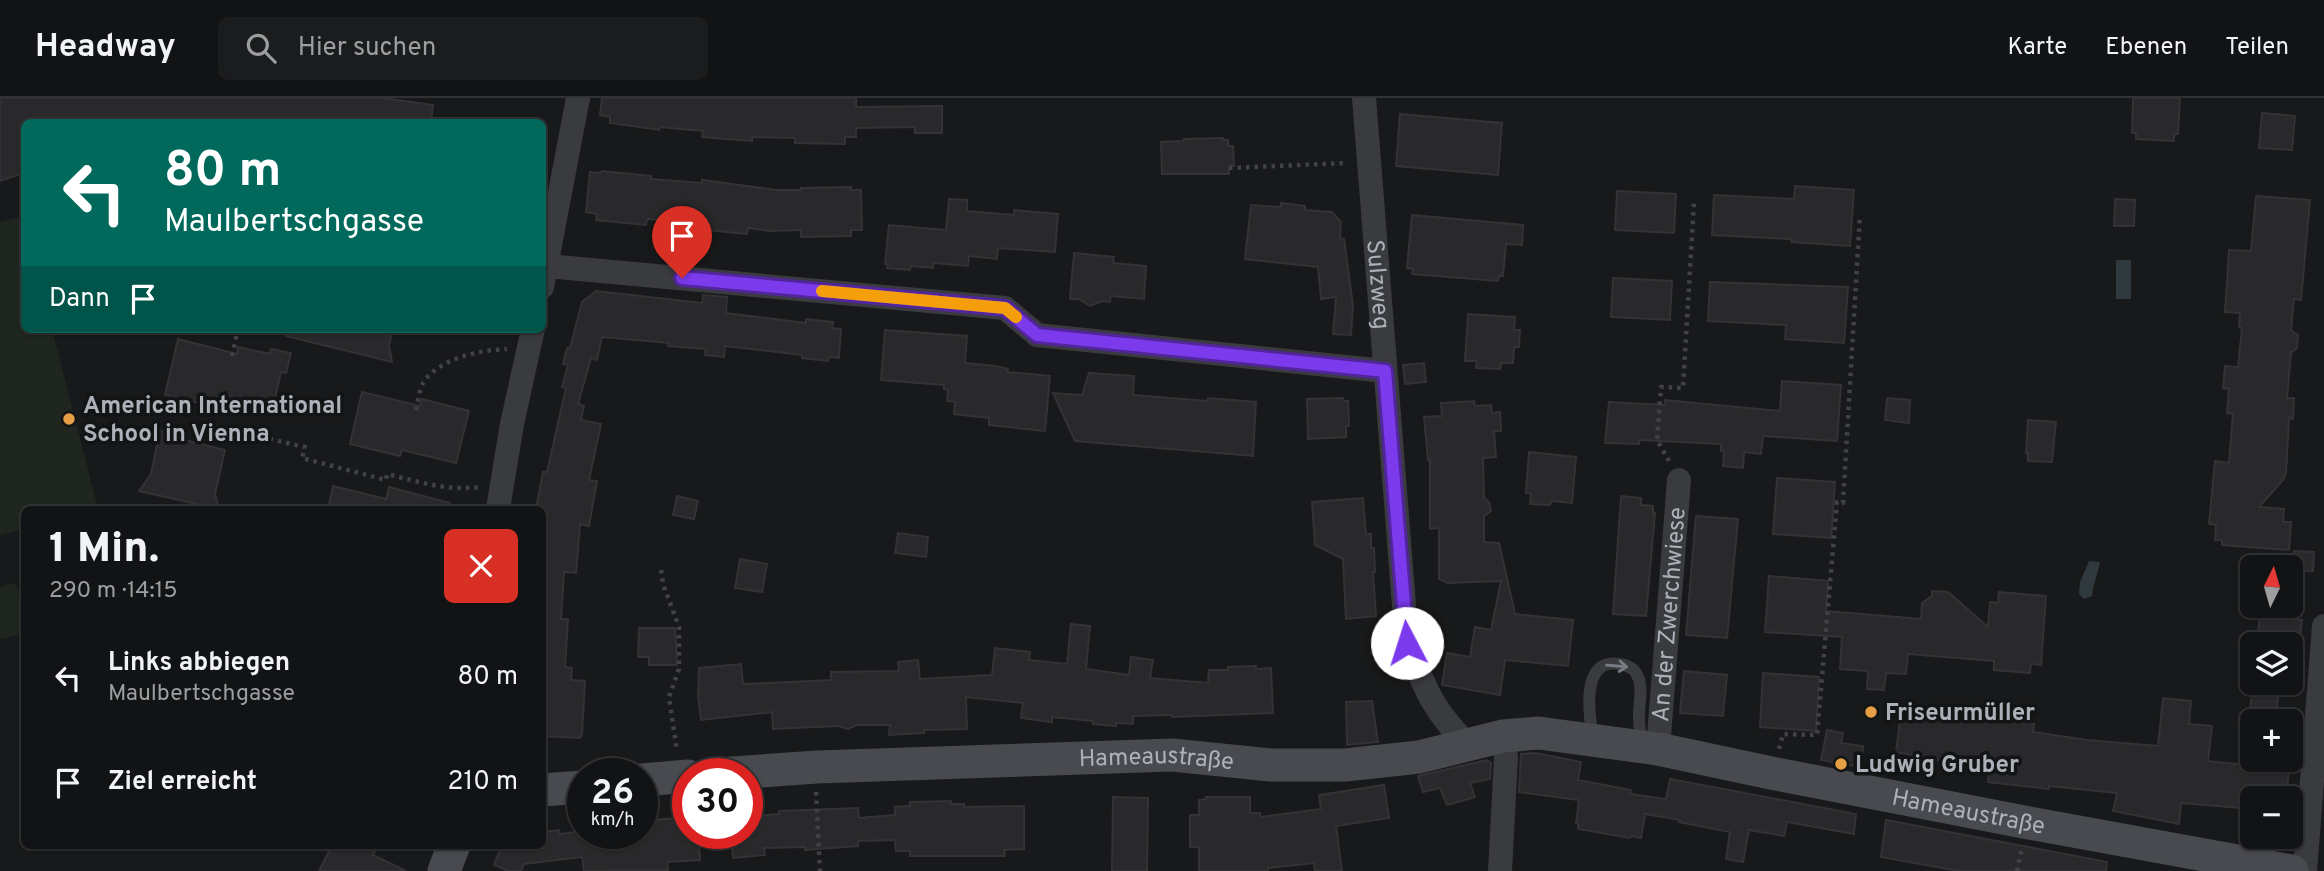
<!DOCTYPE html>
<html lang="de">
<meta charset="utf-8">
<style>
:root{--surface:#121314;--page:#1b1c1d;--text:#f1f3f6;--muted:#9c9ea0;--line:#313234}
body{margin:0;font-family:Overpass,sans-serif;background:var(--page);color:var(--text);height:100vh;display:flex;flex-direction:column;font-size:26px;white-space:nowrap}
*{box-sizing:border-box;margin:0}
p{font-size:23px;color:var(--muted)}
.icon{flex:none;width:38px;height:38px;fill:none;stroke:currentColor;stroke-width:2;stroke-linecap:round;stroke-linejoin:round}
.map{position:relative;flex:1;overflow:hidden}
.sheet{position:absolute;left:21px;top:408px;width:525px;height:343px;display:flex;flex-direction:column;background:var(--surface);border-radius:10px;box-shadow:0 2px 5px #0004,0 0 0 2px var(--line)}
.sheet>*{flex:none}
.guide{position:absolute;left:21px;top:21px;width:525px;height:214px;border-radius:10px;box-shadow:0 2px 5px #0004,0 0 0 2px var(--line);background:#00695c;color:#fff;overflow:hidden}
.needle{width:46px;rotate:5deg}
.tools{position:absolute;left:2240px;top:457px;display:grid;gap:14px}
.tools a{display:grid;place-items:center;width:63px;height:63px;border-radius:10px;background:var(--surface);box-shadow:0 2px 5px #0004,0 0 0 2px var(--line);font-size:35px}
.speed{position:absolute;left:567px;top:660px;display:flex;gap:14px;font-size:35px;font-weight:700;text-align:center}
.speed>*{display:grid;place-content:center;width:91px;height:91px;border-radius:50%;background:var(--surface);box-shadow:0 2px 5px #0004,0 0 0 2px var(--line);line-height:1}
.speed small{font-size:18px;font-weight:400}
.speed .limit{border:10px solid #d22;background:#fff;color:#111}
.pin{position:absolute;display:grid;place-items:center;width:60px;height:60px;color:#fff;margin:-72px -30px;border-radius:50% 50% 50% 0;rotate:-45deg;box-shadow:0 0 7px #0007}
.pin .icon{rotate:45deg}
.me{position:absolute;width:77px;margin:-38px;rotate:355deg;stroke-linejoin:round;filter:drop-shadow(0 0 5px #0008)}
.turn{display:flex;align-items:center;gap:24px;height:147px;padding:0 28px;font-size:32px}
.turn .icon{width:91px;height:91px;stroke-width:2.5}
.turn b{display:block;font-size:49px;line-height:60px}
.then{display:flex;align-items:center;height:66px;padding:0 28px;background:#0003;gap:14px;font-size:26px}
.round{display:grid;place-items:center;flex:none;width:74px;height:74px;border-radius:10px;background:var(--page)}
.overview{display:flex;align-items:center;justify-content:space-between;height:119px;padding:0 28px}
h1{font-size:42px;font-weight:800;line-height:52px}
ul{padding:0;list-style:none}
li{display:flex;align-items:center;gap:21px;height:105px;padding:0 28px}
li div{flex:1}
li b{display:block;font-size:26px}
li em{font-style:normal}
header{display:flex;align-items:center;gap:42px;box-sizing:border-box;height:98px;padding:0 35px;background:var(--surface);border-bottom:2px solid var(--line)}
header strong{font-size:33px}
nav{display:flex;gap:38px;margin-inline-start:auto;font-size:24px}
.search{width:490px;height:63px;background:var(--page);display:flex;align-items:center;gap:18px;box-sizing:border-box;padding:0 24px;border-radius:10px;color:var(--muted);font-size:26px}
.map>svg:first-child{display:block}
</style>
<header>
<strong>Headway</strong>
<div class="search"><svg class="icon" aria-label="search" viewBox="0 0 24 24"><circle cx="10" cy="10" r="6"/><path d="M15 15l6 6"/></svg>Hier suchen</div>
<nav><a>Karte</a><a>Ebenen</a><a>Teilen</a></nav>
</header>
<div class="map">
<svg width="2324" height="773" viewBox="0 0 2324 773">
<rect width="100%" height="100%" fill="#18191a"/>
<!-- green -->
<g fill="#1f251f">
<polygon points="23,118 24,231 52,231 98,411 24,411 24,431 0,437 0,124"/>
<polygon points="16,485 24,513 24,536 0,541 0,489"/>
</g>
<!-- water -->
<g fill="#2f393e">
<rect x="2116" y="162" width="15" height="39"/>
<path d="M2089,463L2100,464C2098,476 2093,486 2092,498L2084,501L2079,496L2080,484Z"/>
</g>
<!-- building -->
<g fill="#29292b" stroke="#333336" stroke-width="2">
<polygon points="0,0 383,0 433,7 431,24 24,24 24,75 0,83"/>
<polygon points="602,0 856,0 856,9 942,8 942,35 915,35 915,29 856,30 856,39 845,39 845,46 795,45 795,40 752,39 752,43 702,39 703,33 660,29 659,32 610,25 610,19 600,17"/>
<polygon points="2133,0 2180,0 2178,36 2174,36 2174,43 2136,41 2136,35 2132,35"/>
<polygon points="2262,15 2295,18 2292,52 2259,50"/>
<polygon points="1400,16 1502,25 1498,77 1396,68"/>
<polygon points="1223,40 1223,42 1228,42 1228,48 1233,48 1234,68 1229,68 1229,76 1162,76 1161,44 1184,43 1184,41"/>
<polygon points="602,73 651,78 651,81 702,85 702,82 776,92 801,92 801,90 851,89 851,92 861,92 862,132 851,132 851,138 801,139 801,132 769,133 748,130 747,136 697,131 698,125 647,121 646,127 596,122 597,116 586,114 590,74 601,75"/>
<polygon points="1795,88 1854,92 1850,148 1791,144 1792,141 1712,137 1714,97 1794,101"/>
<polygon points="1617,93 1676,96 1674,135 1615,132"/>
<polygon points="2256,98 2310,102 2301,202 2294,201 2291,232 2298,237 2297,250 2291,255 2287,300 2294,300 2293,321 2289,320 2286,375 2283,382 2259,409 2284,411 2283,424 2291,424 2289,452 2222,447 2222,442 2215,442 2216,427 2209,426 2215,363 2229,365 2233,316 2227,315 2229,291 2223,290 2225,268 2238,269 2242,230 2239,229 2240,215 2225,214 2229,152 2251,153"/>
<polygon points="949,101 967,102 967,113 1014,117 1014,112 1058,116 1055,154 998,150 997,161 969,158 968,168 934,165 933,170 911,168 910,172 887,170 888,166 885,166 889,127 946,132"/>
<polygon points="2115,101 2135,102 2134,128 2114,128"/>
<polygon points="1281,105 1305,108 1305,112 1332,114 1341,124 1340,140 1344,141 1353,208 1351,237 1333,236 1336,199 1321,201 1318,169 1245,161 1251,107 1281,109"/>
<polygon points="1412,117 1523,127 1522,147 1506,146 1503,178 1499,178 1498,183 1412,176 1413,171 1407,170"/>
<polygon points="1074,155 1114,159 1113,165 1146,168 1144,201 1111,198 1110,204 1102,203 1090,208 1079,201 1070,201"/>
<polygon points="1613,180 1672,183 1670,222 1611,219"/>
<polygon points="1710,184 1848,189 1844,245 1785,241 1786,227 1708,223"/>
<polygon points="596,193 702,205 703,197 727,199 726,215 806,225 806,221 833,224 832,230 841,231 839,260 829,259 828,263 802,260 802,257 725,248 724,259 705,257 706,251 668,248 669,245 602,239 597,262 591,260 578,306 584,308 581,322 601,326 589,382 597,383 589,428 580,426 576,475 564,474 561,521 568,521 565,569 572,570 571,582 585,583 582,636 580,640 542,638 542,411 536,411 543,374 547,374 566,290 562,289 568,267 563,266 567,250 570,250 582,204"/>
<polygon points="1468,216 1515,219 1514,232 1520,232 1519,249 1514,249 1513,265 1501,265 1500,271 1476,270 1477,263 1465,263"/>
<polygon points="286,231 393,231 389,247 392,264 286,238"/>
<polygon points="885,232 967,238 965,265 996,268 1008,271 1007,274 1050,278 1045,333 989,327 989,320 954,316 955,304 947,303 948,292 944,291 944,287 881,282"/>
<polygon points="178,241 237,256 238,249 270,256 271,251 291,255 286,275 281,274 272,313 218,299 215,309 165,297"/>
<polygon points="1424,265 1426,284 1405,286 1403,267"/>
<polygon points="1089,275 1134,278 1133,297 1208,303 1208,300 1256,304 1253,358 1075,343 1053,295 1082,297"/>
<polygon points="1782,283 1841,287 1837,343 1763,338 1761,356 1744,354 1743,370 1723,368 1724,353 1721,353 1721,346 1639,342 1639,346 1605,345 1609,304 1665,307 1665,302 1780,313"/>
<polygon points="362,294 420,308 422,301 469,313 456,365 402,352 400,358 350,346"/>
<polygon points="1343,300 1344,303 1348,303 1349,328 1346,328 1346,339 1308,341 1307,301"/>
<polygon points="1887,300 1910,302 1909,325 1885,322"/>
<polygon points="1474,303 1475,308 1491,307 1492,315 1500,314 1501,333 1494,333 1496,359 1483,360 1484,400 1489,404 1491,413 1484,418 1484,444 1499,445 1515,516 1573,522 1568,568 1505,562 1500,597 1442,587 1447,555 1470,559 1475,529 1491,532 1501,483 1448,485 1439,481 1439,430 1430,431 1430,361 1428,362 1424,319 1442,318 1441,305"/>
<polygon points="2028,322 2056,324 2052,364 2028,363 2028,355 2026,355"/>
<polygon points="160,333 177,337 176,340 225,352 215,396 219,411 139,393 151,376"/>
<polygon points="1529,354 1576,359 1572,405 1551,403 1550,407 1530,406 1531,396 1526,395"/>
<polygon points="1777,380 1835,384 1831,440 1773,436"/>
<polygon points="333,388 386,401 389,389 450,405 450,411 328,411"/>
<polygon points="677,398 698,403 694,421 673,417"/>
<polygon points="1621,398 1641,400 1641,407 1653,408 1653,415 1655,415 1646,518 1613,516"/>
<polygon points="1363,400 1366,436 1371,436 1371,450 1374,450 1375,474 1373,474 1376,518 1346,521 1343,461 1315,447 1312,404"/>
<polygon points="1696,418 1738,421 1727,540 1686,537"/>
<polygon points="898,435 928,439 926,459 895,455"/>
<polygon points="2294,453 2314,454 2313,473 2292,472"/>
<polygon points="740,461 767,466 762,494 735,490"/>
<polygon points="1769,478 1828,483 1826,513 1921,521 1922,505 1932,498 1932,493 1948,494 1988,529 1990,504 1998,505 1999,494 2046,498 2041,567 2031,566 2030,575 1994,572 1994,563 1908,556 1906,576 1886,575 1884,592 1867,591 1868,573 1840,571 1842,539 1765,534"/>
<polygon points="2260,518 2302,522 2299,546 2257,546"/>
<polygon points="1071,526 1090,528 1086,571 1129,577 1131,559 1153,562 1150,580 1208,585 1209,572 1228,572 1228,569 1256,568 1256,571 1271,570 1273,615 1172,619 1172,617 1133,618 1133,626 1116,625 1116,628 1093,626 1093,623 1052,619 1052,624 1021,620 1023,605 966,599 967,631 924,632 924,635 889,637 890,627 857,627 848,631 838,628 773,631 772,614 701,622 698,598 699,570 741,566 743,586 831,582 831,574 899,573 898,564 918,562 920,581 992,577 995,550 1030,554 1029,562 1067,566"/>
<polygon points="639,530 675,530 677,567 649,567 649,559 638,559"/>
<polygon points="1684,573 1727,577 1723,618 1680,615"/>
<polygon points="1763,575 1819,579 1816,633 1760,629"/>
<polygon points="2253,584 2279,584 2276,623 2249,623"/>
<polygon points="2163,600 2191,603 2189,626 2212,628 2208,663 2245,667 2245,662 2290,662 2286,700 2252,700 2252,711 2181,705 2179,726 2113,713 2117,695 2049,688 2049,691 1988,684 1989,674 1972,672 1972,669 1896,654 1901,615 1932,621 1933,613 1978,620 1978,618 1988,619 1989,609 2026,613 2025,625 2034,626 2033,634 2087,642 2158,648"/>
<polygon points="1372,603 1378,644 1347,647 1346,604"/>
<polygon points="1827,632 1843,635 1841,645 1863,648 1861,669 1821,662"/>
<polygon points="1536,655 1581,664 1578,682 1631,692 1630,696 1666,701 1670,681 1856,716 1854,736 1787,724 1784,738 1749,732 1743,764 1726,761 1730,734 1679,724 1680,722 1645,716 1641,740 1631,738 1630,740 1578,731 1578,725 1576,725 1579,702 1519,694 1521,656"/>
<polygon points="1487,662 1491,665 1490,681 1470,685 1475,699 1447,707 1440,690 1423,694 1418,678"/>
<polygon points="1384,687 1389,720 1336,728 1342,773 1315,773 1314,765 1268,770 1268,773 1199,773 1199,749 1190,749 1190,717 1199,717 1199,702 1206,701 1206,699 1250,699 1250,715 1260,715 1260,719 1321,711 1319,697"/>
<polygon points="1113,699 1148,700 1147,773 1112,773"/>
<polygon points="951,703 951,706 964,706 964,709 1024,708 1024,751 1004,752 1005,758 910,758 910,753 896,753 895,742 858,743 858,748 805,752 805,749 764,750 765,757 733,760 731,735 747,735 747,719 779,716 779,713 858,710 859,720 895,717 895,709 910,708 910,704"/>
<polygon points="688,719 688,735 698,735 700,762 667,764 668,772 584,773 582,759 524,766 521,773 508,773 494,767 502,747 542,747 542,734 559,732 560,736 583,733 583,735 642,735 642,723"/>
<polygon points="1886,722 2107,764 2106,773 1959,773 1881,759"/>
<polygon points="332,747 378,747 373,757 406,773 319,773"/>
</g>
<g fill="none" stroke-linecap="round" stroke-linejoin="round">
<!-- path -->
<g stroke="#404246" stroke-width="4.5" stroke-dasharray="3.5 5" stroke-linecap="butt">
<polyline points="1229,70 1347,65"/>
<polyline points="232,258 238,231"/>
<path d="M416,312C418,303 419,293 423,285C439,260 480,252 507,251"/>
<path d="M196,331L216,336L226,331L305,349L302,360L386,382L387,376C419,384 447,393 480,389"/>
<polyline points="1669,363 1657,342 1661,289 1683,290 1694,104"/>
<polyline points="661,472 663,486 679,529 679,571 669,599 677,653"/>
<polyline points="1779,651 1783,636 1817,637 1837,404 1843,405 1860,117"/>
<polyline points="816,694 820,773"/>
<polyline points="2017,773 2022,750"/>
</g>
<!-- service -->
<path stroke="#3a3b3f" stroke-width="12" d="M1593,641C1589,617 1580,560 1619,566C1626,567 1634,570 1637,577C1644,589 1638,608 1639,621C1639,630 1641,639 1644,648"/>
<!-- minor -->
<g stroke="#3a3b3f" stroke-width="24">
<path id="s1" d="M1364,0L1407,545C1425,590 1432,612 1468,647"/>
<polyline points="547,168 1005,210 1037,237 1385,273"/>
<polyline points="542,189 578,0"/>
<polyline points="498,411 512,326 533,231"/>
<path id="s2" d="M1658,651L1679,382"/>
<polyline points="1500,773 1506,659 1503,638"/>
<polyline points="2305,773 2324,528"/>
</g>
<!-- secondary -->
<g stroke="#484a4f" stroke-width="33">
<path id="s3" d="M718,676L817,669L1172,657L1271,667H1345L1419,659L1503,638L1539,635L1658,651L1771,675L2029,725L2292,773"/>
<polyline points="642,682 688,678"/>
<polyline points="542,692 583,689"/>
<polyline points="444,773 454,747"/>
</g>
</g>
<!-- one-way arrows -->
<defs><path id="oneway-shaft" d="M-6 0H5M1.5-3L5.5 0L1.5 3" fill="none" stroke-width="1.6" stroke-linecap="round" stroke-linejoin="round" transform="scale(1.75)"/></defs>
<use stroke="#797c82" href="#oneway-shaft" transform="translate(1617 568) rotate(5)"/>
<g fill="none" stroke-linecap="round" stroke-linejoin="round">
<defs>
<polyline id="route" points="682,180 1005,210 1037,237 1385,273 1407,545"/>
</defs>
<!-- route casing -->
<use href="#route" stroke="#51269a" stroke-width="18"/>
<!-- route -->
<use href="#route" stroke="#7c3aed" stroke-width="12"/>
<!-- slow -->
<polyline stroke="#f59e0b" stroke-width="12" points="822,193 1005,210 1016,219"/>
</g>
<!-- markers -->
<g fill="#e69f44" stroke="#131415" stroke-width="2.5">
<circle cx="69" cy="321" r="7"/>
<circle cx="1871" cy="614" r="7"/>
<circle cx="1841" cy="666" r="7"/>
</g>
<g text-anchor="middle" stroke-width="7" stroke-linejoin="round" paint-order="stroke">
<!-- street labels -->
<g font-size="24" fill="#acb1b9" stroke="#131415">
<text dy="8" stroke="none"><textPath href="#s1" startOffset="187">Sulzweg</textPath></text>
<text dy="8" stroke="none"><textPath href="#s2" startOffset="135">An der Zwerchwiese</textPath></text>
<text dy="8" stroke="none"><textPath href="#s3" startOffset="439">Hameaustraße</textPath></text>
<text dy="8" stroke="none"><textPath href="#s3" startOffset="1262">Hameaustraße</textPath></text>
</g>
<!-- poi labels -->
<g font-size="24" font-weight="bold" fill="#acb1b9" stroke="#131415" text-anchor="start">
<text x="83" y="315">American International<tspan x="83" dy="28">School in Vienna</tspan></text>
<text x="1885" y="622">Friseurmüller</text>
<text x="1855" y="674">Ludwig Gruber</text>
</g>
</g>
</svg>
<div class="tools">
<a><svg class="needle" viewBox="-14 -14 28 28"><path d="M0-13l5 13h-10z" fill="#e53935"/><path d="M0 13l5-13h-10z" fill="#9c9ea0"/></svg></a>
<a><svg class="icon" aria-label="layers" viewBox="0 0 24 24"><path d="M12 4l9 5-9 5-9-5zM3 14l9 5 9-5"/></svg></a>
<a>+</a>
<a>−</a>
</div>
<div class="speed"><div>26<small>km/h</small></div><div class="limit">30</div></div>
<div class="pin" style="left:682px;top:180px;background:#d93025"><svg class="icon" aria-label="arrive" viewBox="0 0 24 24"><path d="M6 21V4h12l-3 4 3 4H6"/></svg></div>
<svg class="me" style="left:1407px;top:545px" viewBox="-20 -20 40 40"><circle r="19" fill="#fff"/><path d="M0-13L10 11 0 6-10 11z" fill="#7c3aed"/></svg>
<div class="guide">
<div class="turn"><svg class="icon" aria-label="left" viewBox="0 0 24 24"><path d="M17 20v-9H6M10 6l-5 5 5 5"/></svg><div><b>80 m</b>Maulbertschgasse</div></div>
<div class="then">Dann<svg class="icon" aria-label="arrive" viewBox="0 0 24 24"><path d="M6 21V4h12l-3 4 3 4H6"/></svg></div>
</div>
<section class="sheet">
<div class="overview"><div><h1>1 Min.</h1><p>290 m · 14:15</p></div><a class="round" style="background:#d93025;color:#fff"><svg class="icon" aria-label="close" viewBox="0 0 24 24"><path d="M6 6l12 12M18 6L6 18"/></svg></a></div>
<ul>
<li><svg class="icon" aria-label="left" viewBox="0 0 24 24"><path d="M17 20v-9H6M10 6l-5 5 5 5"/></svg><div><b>Links abbiegen</b><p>Maulbertschgasse</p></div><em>80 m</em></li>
<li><svg class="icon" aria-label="arrive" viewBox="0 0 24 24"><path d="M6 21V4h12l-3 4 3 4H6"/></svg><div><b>Ziel erreicht</b></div><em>210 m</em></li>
</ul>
</section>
</div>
